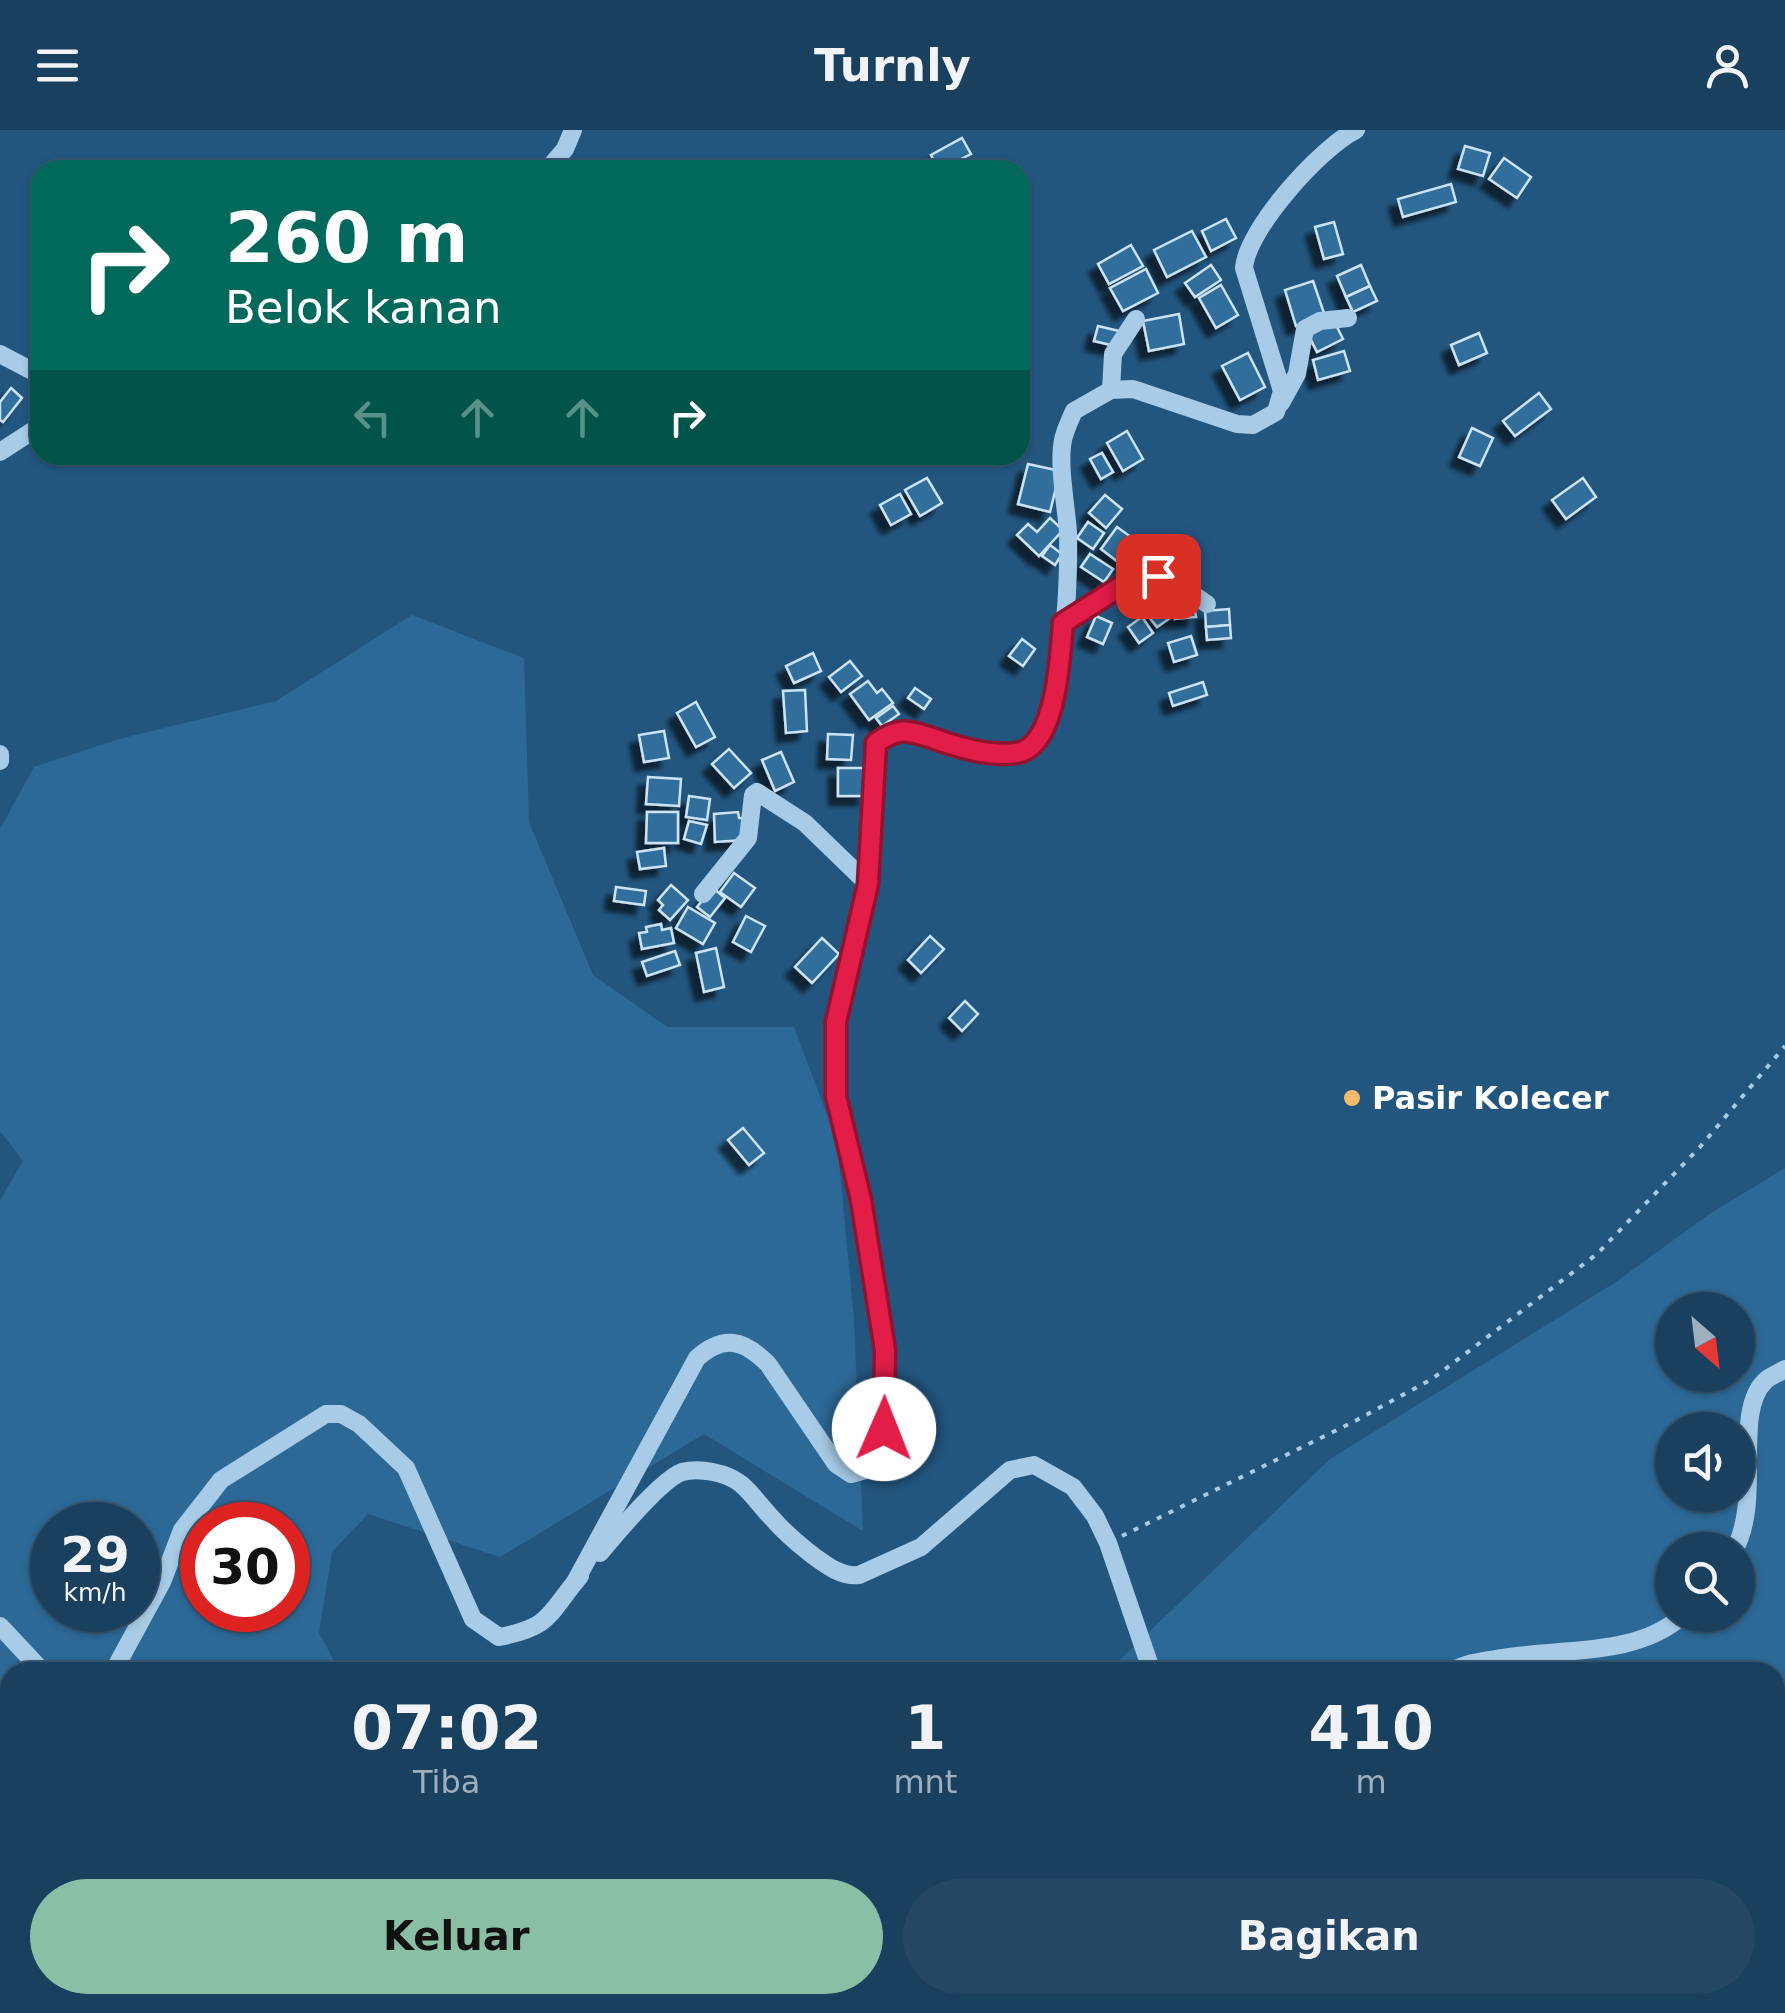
<!DOCTYPE html>
<html lang="id">
<style>
:root{--surface:#1a405f;--page:#234765;--text:#f1f3f6;--muted:#9fafbd;--line:#385974;--accent:#8abfa5}
body{margin:0;font-family:"DejaVu Sans",sans-serif;background:var(--page);color:var(--text);height:100vh;display:flex;flex-direction:column;font-size:38px;white-space:nowrap}
*{box-sizing:border-box;margin:0}
p{font-size:32px;color:var(--muted)}
.icon{flex:none;width:55px;height:55px;fill:none;stroke:currentColor;stroke-width:2;stroke-linecap:round;stroke-linejoin:round}
.map{position:relative;flex:1;overflow:hidden}
.side{position:absolute;left:0px;top:1532px;width:1785px;height:352px;display:flex;flex-direction:column;background:var(--surface);border-radius:30px 30px 0 0;box-shadow:0 2px 8px #0004,0 0 0 2px var(--line)}
.side>*{flex:none}
.hud{position:absolute;left:30px;top:30px;width:1000px;height:305px;border-radius:30px;box-shadow:0 2px 8px #0004,0 0 0 2px var(--line);background:#00695c;color:#fff;overflow:hidden}
.needle{width:65px;rotate:152deg}
.buttons{position:absolute;left:1655px;top:1162px;display:grid;gap:20px}
.buttons a{display:grid;place-items:center;width:100px;height:100px;border-radius:50%;background:var(--surface);box-shadow:0 2px 8px #0004,0 0 0 2px var(--line);font-size:50px}
.speed{position:absolute;left:30px;top:1372px;display:flex;gap:20px;font-size:50px;font-weight:700;text-align:center}
.speed>*{display:grid;place-content:center;width:130px;height:130px;border-radius:50%;background:var(--surface);box-shadow:0 2px 8px #0004,0 0 0 2px var(--line);line-height:1}
.speed small{font-size:25px;font-weight:400}
.speed .limit{border:15px solid #d22;background:#fff;color:#111}
.pin{position:absolute;display:grid;place-items:center;width:85px;height:85px;color:#fff;margin:-42px;border-radius:20px;box-shadow:0 5px 15px #0006}
.me{position:absolute;width:110px;margin:-55px;rotate:1deg;stroke-linejoin:round;filter:drop-shadow(0 0 8px #0008)}
.turn{display:flex;align-items:center;gap:35px;height:210px;padding:0 30px;font-size:45px}
.turn .icon{width:130px;height:130px;stroke-width:2.5}
.turn b{display:block;font-size:70px;line-height:85px}
.lanes{display:flex;align-items:center;height:95px;padding:0 30px;background:#0003;justify-content:center;gap:50px;direction:ltr}
.lanes .off{opacity:.35}
.eta{display:flex;justify-content:space-evenly;align-items:center;height:170px;text-align:center}
.eta b{font-size:60px;font-weight:700;line-height:70px}
.button{display:flex;gap:20px;margin-top:auto;padding:20px 30px}
.button a{flex:1;height:115px;border-radius:60px;background:var(--accent);color:#111;font-size:40px;font-weight:700;line-height:115px;text-align:center}
.button a+a{background:var(--page);color:var(--text)}
header{display:flex;justify-content:space-between;align-items:center;height:130px;padding:0 30px;background:var(--surface);font-size:45px;font-weight:700}
.map>svg:first-child{display:block}
</style>
<header><svg class="icon" aria-label="menu" viewBox="0 0 24 24"><path d="M4 6h16M4 12h16M4 18h16"/></svg>Turnly<svg class="icon" aria-label="person" viewBox="0 0 24 24"><circle cx="12" cy="8" r="4"/><path d="M4 21q1-7 8-7t8 7"/></svg></header>
<div class="map">
<svg width="1785" height="1883" viewBox="0 0 1785 1883">
<defs>
<filter id="shadow"><feDropShadow dx="-9" dy="9" stdDeviation="2.5" flood-color="#0009"/></filter>
</defs>
<rect width="100%" height="100%" fill="#23567f"/>
<!-- green -->
<g fill="#2d6997" fill-rule="evenodd">
<path d="M412,485L524,528L529,692L593,845L667,897H794L837,1011L854,1190L863,1401L704,1304L500,1427L368,1384L332,1422L319,1503L340,1542H10V1875H550L545,1883H0V1070L23,1031L0,1001V699L34,637L119,609L276,571ZM52,1395H138V1480H52ZM202,1395H288V1480H202Z"/>
<path d="M1785,1038V1883H873L879,1875H1775V1542H1107L1330,1329L1616,1152L1708,1085ZM1672,1180H1738V1245H1672ZM1672,1300H1738V1365H1672ZM1672,1420H1738V1485H1672Z"/>
</g>
<!-- building -->
<g fill="#326e9c" stroke="#cbe3f5" stroke-width="2.5" filter="url(#shadow)">
<polygon points="962,8 971,24 939,40 931,25"/>
<polygon points="1465,16 1490,23 1483,46 1458,39"/>
<polygon points="1504,28 1531,47 1517,68 1489,49"/>
<polygon points="1451,54 1456,72 1403,87 1398,69"/>
<polygon points="1226,89 1236,108 1211,121 1202,101"/>
<polygon points="1334,92 1343,124 1324,129 1315,97"/>
<polygon points="1192,101 1206,127 1167,147 1154,120"/>
<polygon points="1131,115 1143,136 1109,154 1098,134"/>
<polygon points="1211,135 1221,150 1195,167 1185,153"/>
<polygon points="1361,135 1370,156 1346,167 1337,146"/>
<polygon points="1146,139 1158,163 1123,181 1110,158"/>
<polygon points="1313,151 1325,186 1296,196 1285,160"/>
<polygon points="1221,155 1238,185 1216,198 1199,168"/>
<polygon points="1370,156 1377,171 1353,182 1346,167"/>
<polygon points="1179,184 1184,214 1149,221 1143,191"/>
<polygon points="1334,191 1343,209 1317,222 1308,204"/>
<polygon points="1098,196 1119,201 1115,216 1094,211"/>
<polygon points="1479,203 1487,223 1459,235 1451,215"/>
<polygon points="1344,221 1350,241 1318,250 1313,230"/>
<polygon points="1248,223 1265,257 1240,270 1222,236"/>
<polygon points="11,258 22,268 3,292 0,290 0,272"/>
<polygon points="1539,263 1551,279 1515,306 1503,291"/>
<polygon points="1472,298 1493,308 1480,336 1459,327"/>
<polygon points="1127,301 1143,329 1123,341 1107,313"/>
<polygon points="1102,323 1113,342 1101,349 1090,329"/>
<polygon points="1028,334 1060,341 1050,382 1018,374"/>
<polygon points="927,348 942,373 920,386 905,360"/>
<polygon points="1583,348 1596,367 1566,389 1552,370"/>
<polygon points="900,364 911,384 891,395 880,375"/>
<polygon points="1105,365 1122,379 1106,398 1089,383"/>
<polygon points="1050,388 1063,400 1039,426 1017,405 1028,394 1037,402"/>
<polygon points="1088,392 1104,403 1093,419 1077,408"/>
<polygon points="1117,397 1138,412 1122,435 1101,419"/>
<polygon points="1184,408 1189,437 1158,441 1154,412"/>
<polygon points="1050,415 1062,424 1055,435 1042,426"/>
<polygon points="1090,424 1113,439 1104,452 1081,437"/>
<polygon points="1193,469 1196,487 1175,489 1173,471"/>
<polygon points="1162,470 1173,486 1157,497 1145,482"/>
<polygon points="1229,479 1230,495 1206,497 1205,481"/>
<polygon points="1096,486 1112,493 1103,514 1087,507"/>
<polygon points="1142,487 1153,503 1139,513 1128,497"/>
<polygon points="1230,495 1231,508 1207,510 1206,497"/>
<polygon points="1191,506 1197,525 1174,532 1168,513"/>
<polygon points="1022,509 1035,519 1023,536 1009,526"/>
<polygon points="813,523 821,541 794,553 786,536"/>
<polygon points="850,531 862,546 841,562 829,547"/>
<polygon points="868,551 877,563 882,559 893,573 869,590 850,564"/>
<polygon points="1203,552 1207,565 1173,576 1169,563"/>
<polygon points="915,558 931,569 924,579 908,568"/>
<polygon points="805,560 807,601 786,603 783,561"/>
<polygon points="696,572 715,607 696,617 677,583"/>
<polygon points="893,576 899,584 882,596 876,588"/>
<polygon points="664,601 669,628 644,632 639,605"/>
<polygon points="828,604 853,605 851,630 827,629"/>
<polygon points="729,619 751,643 734,658 712,634"/>
<polygon points="781,622 794,652 775,661 762,630"/>
<rect x="838" y="638" width="28" height="28"/>
<polygon points="648,647 681,649 679,676 646,674"/>
<polygon points="689,666 710,669 707,690 686,687"/>
<polygon points="647,682 678,682 678,713 646,713"/>
<polygon points="738,682 739,688 743,688 744,710 715,712 714,684"/>
<polygon points="689,691 707,695 701,714 684,709"/>
<polygon points="664,718 666,736 640,739 637,722"/>
<polygon points="734,743 755,758 741,777 720,762"/>
<polygon points="671,755 688,770 670,790 659,780 663,775 658,770"/>
<polygon points="616,757 646,761 644,775 614,771"/>
<polygon points="713,758 725,768 710,787 697,777"/>
<polygon points="688,777 715,793 703,814 676,798"/>
<polygon points="746,786 765,796 751,822 733,812"/>
<polygon points="661,794 662,800 671,798 674,813 642,819 639,803 647,802 646,797"/>
<polygon points="930,806 944,819 921,843 908,830"/>
<polygon points="822,808 839,824 812,853 795,837"/>
<polygon points="716,818 724,857 704,862 696,823"/>
<polygon points="675,821 680,835 647,846 642,832"/>
<polygon points="965,871 978,884 962,901 949,888"/>
<polygon points="743,998 764,1023 749,1035 728,1010"/>
</g>
<g fill="none" stroke-linecap="round" stroke-linejoin="round">
<!-- path -->
<polyline stroke="#a8cce7" stroke-width="4" stroke-dasharray="5 8" stroke-linecap="butt" points="1122,1406 1355,1291 1432,1249 1597,1124 1700,1017 1785,916"/>
<!-- minor -->
<g stroke="#a8cce7" stroke-width="18">
<polyline points="547,40 565,19 573,0"/>
<polyline points="0,224 40,245"/>
<polyline points="1111,260 1113,224 1136,189"/>
<polyline points="1281,273 1297,244 1305,199 1320,191 1348,188"/>
<polyline points="0,322 40,296"/>
<path d="M1063,493C1126,453 1138,424 1207,474"/>
<polyline points="0,624 0,631"/>
<polyline points="703,764 748,708 753,665 757,662 805,693 868,754"/>
<path d="M1734,1420C1763,1371 1732,1283 1765,1251C1770,1246 1779,1243 1785,1239"/>
<path d="M600,1423C615,1405 662,1349 682,1342C700,1337 727,1343 741,1354C753,1364 761,1377 772,1388C784,1402 797,1413 811,1424C826,1435 841,1447 859,1445L921,1417L1010,1340L1034,1335L1073,1357L1095,1386L1108,1413L1152,1542"/>
<path d="M575,1452L697,1228C724,1204 744,1210 768,1234L836,1334L851,1344L866,1340L878,1328L884,1299L885,1220L861,1070L835,966L836,892L868,754L876,613C887,605 897,597 911,600C938,604 1003,640 1029,618C1065,588 1069,448 1068,402C1066,375 1058,335 1063,310C1065,300 1070,290 1074,281L1111,260L1133,259L1237,294L1253,295L1276,282L1282,261L1244,138C1247,99 1320,18 1356,0"/>
<polyline points="0,1496 43,1542"/>
<path d="M113,1542L162,1452L182,1400L221,1350L326,1284H341L359,1294L406,1338L473,1489L499,1507C552,1497 548,1484 580,1446"/>
<path d="M1451,1542C1467,1532 1484,1531 1503,1528C1561,1518 1638,1527 1683,1485"/>
<polyline points="1039,1875 1042,1883"/>
<polyline points="1234,1883 1244,1875"/>
</g>
</g>
<g fill="none" stroke-linecap="round" stroke-linejoin="round">
<defs>
<path id="route" d="M884,1299L885,1220L861,1070L836,966V892L868,754L876,613C898,597 908,600 932,608C957,617 989,627 1016,623C1057,618 1060,525 1063,493L1137,446H1158"/>
</defs>
<!-- route casing -->
<use href="#route" stroke="#92132f" stroke-width="25"/>
<!-- route -->
<use href="#route" stroke="#e11d48" stroke-width="18"/>
</g>
<!-- markers -->
<circle fill="#f2bb6b" stroke="#23567f" stroke-width="4" cx="1352" cy="968" r="10"/>
<g text-anchor="middle" stroke-width="10" stroke-linejoin="round" paint-order="stroke">
<!-- poi labels -->
<g font-size="32" font-weight="bold" fill="#fff" stroke="#23567f" text-anchor="start">
<text x="1372" y="979">Pasir Kolecer</text>
</g>
</g>
</svg>
<div class="buttons">
<a><svg class="needle" viewBox="-14 -14 28 28"><path d="M0-13l5 13h-10z" fill="#e53935"/><path d="M0 13l5-13h-10z" fill="#9fafbd"/></svg></a>
<a><svg class="icon" aria-label="sound" viewBox="0 0 24 24"><path d="M4 9h4l5-4v14l-5-4H4zM17 9q2 3 0 6"/></svg></a>
<a><svg class="icon" aria-label="search" viewBox="0 0 24 24"><circle cx="10" cy="10" r="6"/><path d="M15 15l6 6"/></svg></a>
</div>
<div class="speed"><div>29<small>km/h</small></div><div class="limit">30</div></div>
<div class="pin" style="left:1158px;top:446px;background:#d93025"><svg class="icon" aria-label="arrive" viewBox="0 0 24 24"><path d="M6 21V4h12l-3 4 3 4H6"/></svg></div>
<svg class="me" style="left:884px;top:1299px" viewBox="-20 -20 40 40"><circle r="19" fill="#fff"/><path d="M0-13L10 11 0 6-10 11z" fill="#e11d48"/></svg>
<div class="hud">
<div class="turn"><svg class="icon" aria-label="right" viewBox="0 0 24 24"><path d="M7 20v-9h11M14 6l5 5-5 5"/></svg><div><b>260 m</b>Belok kanan</div></div>
<div class="lanes"><svg class="icon off" aria-label="left" viewBox="0 0 24 24"><path d="M17 20v-9H6M10 6l-5 5 5 5"/></svg><svg class="icon off" aria-label="ahead" viewBox="0 0 24 24"><path d="M12 20V5M6 11l6-6 6 6"/></svg><svg class="icon off" aria-label="ahead" viewBox="0 0 24 24"><path d="M12 20V5M6 11l6-6 6 6"/></svg><svg class="icon" aria-label="right" viewBox="0 0 24 24"><path d="M7 20v-9h11M14 6l5 5-5 5"/></svg></div>
</div>
<section class="side">
<div class="eta">
<div><b>07:02</b><p>Tiba</p></div>
<div><b>1</b><p>mnt</p></div>
<div><b>410</b><p>m</p></div>
</div>
<div class="button"><a>Keluar</a><a>Bagikan</a></div>
</section>
</div>
